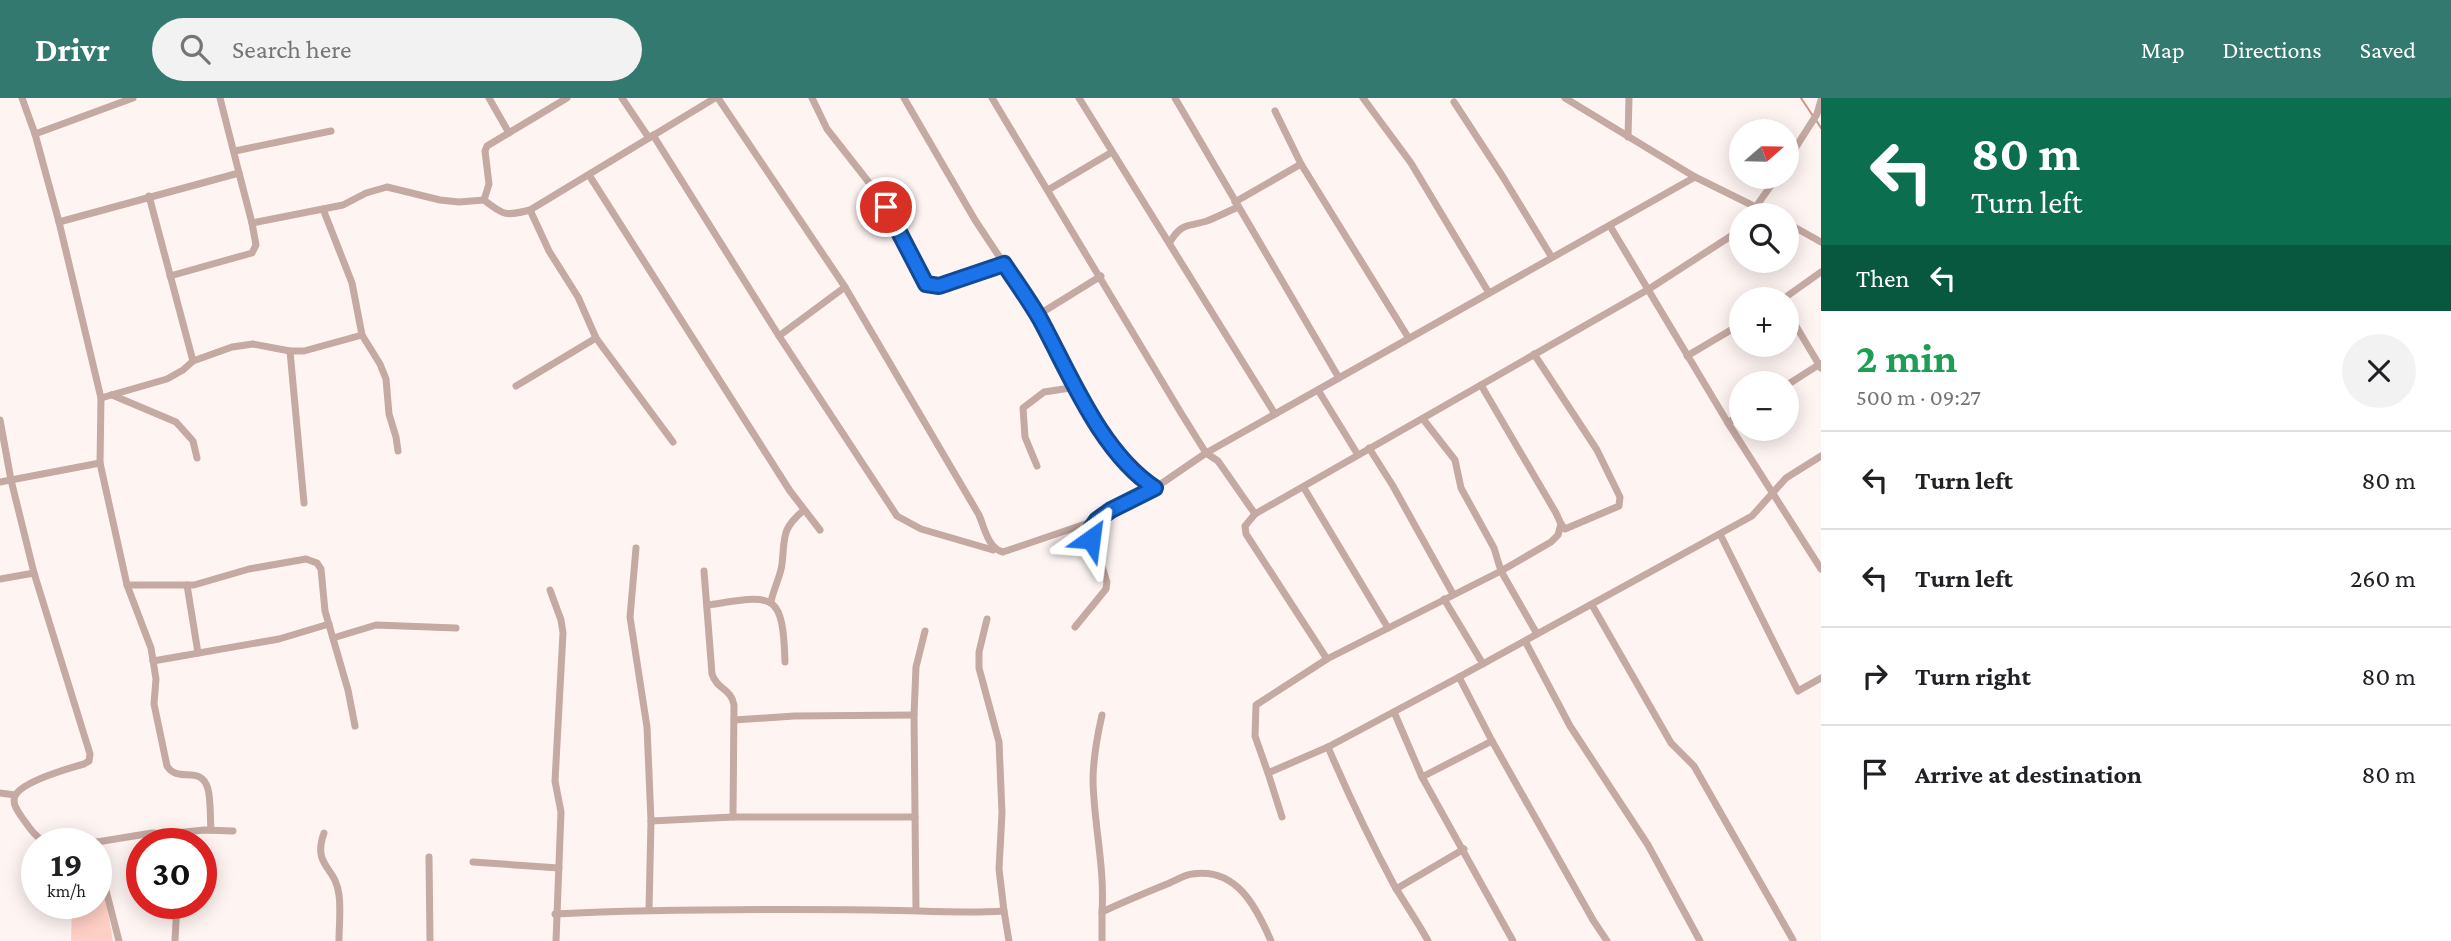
<!DOCTYPE html>
<meta charset="utf-8">
<style>
:root{--surface:#fff;--page:#f2f2f2;--text:#202124;--muted:#757577;--line:#e0e0e0;--accent:#34796f}
body{margin:0;font-family:"Crimson Pro",serif;background:var(--page);color:var(--text);height:100vh;display:flex;flex-direction:column;font-size:26px;white-space:nowrap}
*{box-sizing:border-box;margin:0}
p{font-size:23px;color:var(--muted)}
.icon{flex:none;width:38px;height:38px;fill:none;stroke:currentColor;stroke-width:2;stroke-linecap:round;stroke-linejoin:round}
.map{position:relative;flex:1;overflow:hidden}
.drawer{display:flex;flex-direction:column;background:var(--surface);width:630px}
.drawer>*{flex:none}
.banner{background:#0b6e4f;color:#fff;overflow:hidden}
.needle{width:46px;rotate:70deg}
.tools{position:absolute;left:1729px;top:21px;display:grid;gap:14px}
.tools a{display:grid;place-items:center;width:70px;height:70px;border-radius:50%;background:var(--surface);box-shadow:0 4px 18px #0003;font-size:35px}
.speed{position:absolute;left:21px;top:730px;display:flex;gap:14px;font-size:35px;font-weight:700;text-align:center}
.speed>*{display:grid;place-content:center;width:91px;height:91px;border-radius:50%;background:var(--surface);box-shadow:0 4px 18px #0003;line-height:1}
.speed small{font-size:18px;font-weight:400}
.speed .limit{border:10px solid #d22;background:#fff;color:#111}
.pin{position:absolute;display:grid;place-items:center;width:60px;height:60px;color:#fff;margin:-30px;border:4px solid #fff;border-radius:50%;box-shadow:0 2px 7px #0007}
.me{position:absolute;width:77px;margin:-38px;rotate:31deg;stroke-linejoin:round;filter:drop-shadow(0 0 5px #0008)}
.turn{display:flex;align-items:center;gap:24px;height:147px;padding:0 35px;font-size:32px}
.turn .icon{width:91px;height:91px;stroke-width:2.5}
.turn b{display:block;font-size:49px;line-height:60px}
.then{display:flex;align-items:center;height:66px;padding:0 35px;background:#0003;gap:14px;font-size:26px}
.round{display:grid;place-items:center;flex:none;width:74px;height:74px;border-radius:37px;background:var(--page)}
.headline{display:flex;align-items:center;justify-content:space-between;height:119px;padding:0 35px}
h1{font-size:42px;font-weight:700;line-height:52px;color:#1e9e55}
ul{padding:0;list-style:none}
li{display:flex;align-items:center;gap:21px;height:98px;padding:0 35px;border-top:2px solid var(--line)}
li div{flex:1}
li b{display:block;font-size:26px}
li em{font-style:normal}
header{display:flex;align-items:center;gap:42px;box-sizing:border-box;height:98px;padding:0 35px;background:var(--accent);color:#fff}
header strong{font-size:33px}
nav{display:flex;gap:38px;margin-inline-start:auto;font-size:24px}
.search{width:490px;height:63px;background:var(--page);display:flex;align-items:center;gap:18px;box-sizing:border-box;padding:0 24px;border-radius:38px;color:var(--muted);font-size:26px}
main{display:flex;flex:1;min-height:0}
.map>svg:first-child{display:block}
</style>
<header>
<strong>Drivr</strong>
<div class="search"><svg class="icon" aria-label="search" viewBox="0 0 24 24"><circle cx="10" cy="10" r="6"/><path d="M15 15l6 6"/></svg>Search here</div>
<nav><a>Map</a><a>Directions</a><a>Saved</a></nav>
</header>
<main>
<div class="map">
<svg width="1821" height="843" viewBox="0 0 1821 843">
<rect width="100%" height="100%" fill="#fef5f3"/>
<!-- green -->
<polygon fill="#fecfc5" points="96,797 105,797 113,843 71,843 72,805 96,805"/>
<g fill="none" stroke-linecap="round" stroke-linejoin="round">
<!-- stream -->
<g stroke="#cf9386" stroke-width="2">
<polyline points="1801,0 1813,18"/>
<polyline points="1816,22 1821,30"/>
</g>
<!-- minor -->
<g stroke="#c5a9a3" stroke-width="7">
<path d="M22,0L35,36L59,124L101,300L100,365L127,487L151,550L156,581L154,606L167,668C178,686 201,666 208,691C211,703 210,719 211,732"/>
<polyline points="220,0 239,75"/>
<polyline points="489,0 509,35"/>
<polyline points="622,0 649,40"/>
<path d="M718,0L845,189L979,417C985,431 988,450 1003,454L1097,422"/>
<polyline points="812,0 827,31 878,96 927,186 939,189 1004,166"/>
<polyline points="904,0 975,122 1038,217 1115,354 1137,378 1155,390 1206,355 1695,79"/>
<polyline points="992,0 1181,315 1206,355 1218,363 1255,416 1649,191 1731,138 1741,127"/>
<polyline points="1079,0 1275,316"/>
<polyline points="1175,0 1339,280"/>
<polyline points="1363,0 1411,65 1489,195"/>
<polyline points="1565,0 1695,79 1772,117"/>
<polyline points="1454,4 1503,79 1551,158"/>
<polyline points="1275,13 1301,66 1408,239"/>
<polyline points="35,36 133,0"/>
<polyline points="653,37 779,238 897,418 921,431 993,452"/>
<polyline points="1628,39 1629,0"/>
<polyline points="235,53 331,33"/>
<polyline points="1787,63 1817,16 1821,2"/>
<polyline points="589,77 790,393 820,432"/>
<polyline points="1048,92 1112,54"/>
<polyline points="149,98 193,263"/>
<polyline points="484,102 489,86 485,53 487,48 567,0"/>
<polyline points="1235,104 1301,66"/>
<polyline points="323,111 352,185 362,237 380,266 386,281 389,316 396,339 398,353"/>
<polyline points="530,112 549,153 578,199 596,240 673,344"/>
<polyline points="1750,117 1777,79"/>
<path d="M59,124L239,75L252,125L343,107L366,95L387,89L440,102L459,104L484,102C504,118 506,118 530,112L715,0"/>
<polyline points="1787,125 1821,144"/>
<polyline points="1610,128 1728,325 1821,471"/>
<path d="M1170,144C1182,124 1188,129 1207,123C1217,119 1227,114 1238,109"/>
<polyline points="170,178 252,155 256,147 252,125"/>
<polyline points="1783,201 1821,174"/>
<polyline points="1787,213 1821,270"/>
<polyline points="1038,217 1101,178"/>
<polyline points="779,238 845,189"/>
<polyline points="290,253 304,405"/>
<polyline points="1534,256 1597,352 1620,399 1619,408 1565,431 1561,426"/>
<polyline points="1687,258 1741,226"/>
<polyline points="1481,287 1556,415 1561,426 1558,437 1551,444 1501,473 1327,561 1256,607 1255,638 1268,675 1328,649 1459,579 1752,418 1786,380 1821,358"/>
<polyline points="1787,287 1820,266"/>
<polyline points="516,288 596,240"/>
<polyline points="1318,292 1358,357"/>
<polyline points="112,297 176,324 193,343 197,360"/>
<polyline points="101,300 167,281 183,272 193,263 232,249 253,246 290,253 304,253 362,237"/>
<polyline points="1423,321 1455,362 1461,390 1494,450 1501,473 1537,536"/>
<path d="M0,322L11,382L34,475L90,656L89,663L84,666C69,670 21,684 15,698C12,705 17,712 21,718C29,729 35,739 47,746"/>
<polyline points="1728,325 1741,316"/>
<polyline points="1369,350 1393,388 1453,496"/>
<polyline points="1037,368 1025,339 1023,310 1044,294 1077,289"/>
<polyline points="0,384 100,365"/>
<polyline points="1304,390 1388,530"/>
<polyline points="1255,416 1245,428 1246,436 1327,561"/>
<polyline points="1720,436 1798,593 1821,580"/>
<polyline points="636,450 630,519 647,629 651,723 649,812"/>
<path d="M704,473L712,576C717,592 731,590 734,607L733,719"/>
<polyline points="0,481 34,475"/>
<polyline points="127,487 194,487 249,471 306,461 317,465 321,471 325,513 348,592 355,628"/>
<polyline points="187,487 198,555"/>
<polyline points="550,492 561,522 563,535 555,683 561,714 556,843"/>
<polyline points="1444,501 1483,566"/>
<path d="M771,504C773,492 781,477 782,466C785,439 781,431 804,412"/>
<path d="M707,507C772,498 783,490 785,564"/>
<polyline points="1592,507 1671,645 1694,668 1793,842"/>
<path d="M1075,529L1106,491L1107,484L1090,432C1105,410 1132,401 1155,390"/>
<polyline points="333,540 376,527 456,530"/>
<polyline points="1525,543 1570,628 1648,747 1700,843"/>
<polyline points="153,563 279,541 329,526"/>
<polyline points="1459,579 1492,643 1593,822 1607,843"/>
<polyline points="1394,614 1422,679 1513,843"/>
<polyline points="734,622 794,618 914,617"/>
<path d="M1328,649C1348,696 1370,742 1394,787C1405,806 1418,824 1428,843"/>
<polyline points="1268,675 1282,719"/>
<polyline points="1422,679 1492,643"/>
<polyline points="0,695 15,697"/>
<polyline points="651,723 733,719 915,719"/>
<path d="M324,735C312,769 336,768 339,797C341,812 339,828 339,843"/>
<polyline points="166,736 204,732 233,733"/>
<polyline points="97,744 152,735 166,736 168,746"/>
<polyline points="91,746 97,744 100,769 119,843"/>
<polyline points="429,759 430,843"/>
<polyline points="473,764 559,770"/>
<polyline points="1396,791 1464,751"/>
<polyline points="916,812 914,617 916,569 925,533"/>
<polyline points="1004,813 1009,843"/>
<path d="M1102,814C1105,770 1094,727 1093,683C1093,660 1097,639 1102,617"/>
<path d="M555,816C660,811 765,811 871,812C915,812 959,816 1004,813L999,771L1002,715L999,644L979,570V554L987,521"/>
<polyline points="175,843 177,805"/>
<path d="M1102,843V814C1123,804 1145,795 1167,786C1175,783 1183,777 1192,776C1236,769 1256,808 1271,843"/>
</g>
</g>
<g fill="none" stroke-linecap="round" stroke-linejoin="round">
<defs>
<path id="route" d="M886,109L926,186L939,188L1004,166C1016,184 1029,202 1040,221C1070,276 1101,355 1155,390L1111,412L1097,422L1090,432L1091,441"/>
</defs>
<!-- route casing -->
<use href="#route" stroke="#114b97" stroke-width="18"/>
<!-- route -->
<use href="#route" stroke="#1a73e8" stroke-width="12"/>
</g>
</svg>
<div class="tools">
<a><svg class="needle" viewBox="-14 -14 28 28"><path d="M0-13l5 13h-10z" fill="#e53935"/><path d="M0 13l5-13h-10z" fill="#757577"/></svg></a>
<a><svg class="icon" aria-label="search" viewBox="0 0 24 24"><circle cx="10" cy="10" r="6"/><path d="M15 15l6 6"/></svg></a>
<a>+</a>
<a>−</a>
</div>
<div class="speed"><div>19<small>km/h</small></div><div class="limit">30</div></div>
<div class="pin" style="left:886px;top:109px;background:#d93025"><svg class="icon" aria-label="arrive" viewBox="0 0 24 24"><path d="M6 21V4h12l-3 4 3 4H6"/></svg></div>
<svg class="me" style="left:1091px;top:441px" viewBox="-20 -20 40 40"><path d="M0-17L14 15 0 8-14 15z" fill="#1a73e8" stroke="#fff" stroke-width="4"/></svg>
</div>
<section class="drawer">
<div class="banner">
<div class="turn"><svg class="icon" aria-label="left" viewBox="0 0 24 24"><path d="M17 20v-9H6M10 6l-5 5 5 5"/></svg><div><b>80 m</b>Turn left</div></div>
<div class="then">Then<svg class="icon" aria-label="left" viewBox="0 0 24 24"><path d="M17 20v-9H6M10 6l-5 5 5 5"/></svg></div>
</div>
<div class="headline"><div><h1>2 min</h1><p>500 m · 09:27</p></div><a class="round"><svg class="icon" aria-label="close" viewBox="0 0 24 24"><path d="M6 6l12 12M18 6L6 18"/></svg></a></div>
<ul>
<li><svg class="icon" aria-label="left" viewBox="0 0 24 24"><path d="M17 20v-9H6M10 6l-5 5 5 5"/></svg><div><b>Turn left</b></div><em>80 m</em></li>
<li><svg class="icon" aria-label="left" viewBox="0 0 24 24"><path d="M17 20v-9H6M10 6l-5 5 5 5"/></svg><div><b>Turn left</b></div><em>260 m</em></li>
<li><svg class="icon" aria-label="right" viewBox="0 0 24 24"><path d="M7 20v-9h11M14 6l5 5-5 5"/></svg><div><b>Turn right</b></div><em>80 m</em></li>
<li><svg class="icon" aria-label="arrive" viewBox="0 0 24 24"><path d="M6 21V4h12l-3 4 3 4H6"/></svg><div><b>Arrive at destination</b></div><em>80 m</em></li>
</ul>
</section>
</main>
